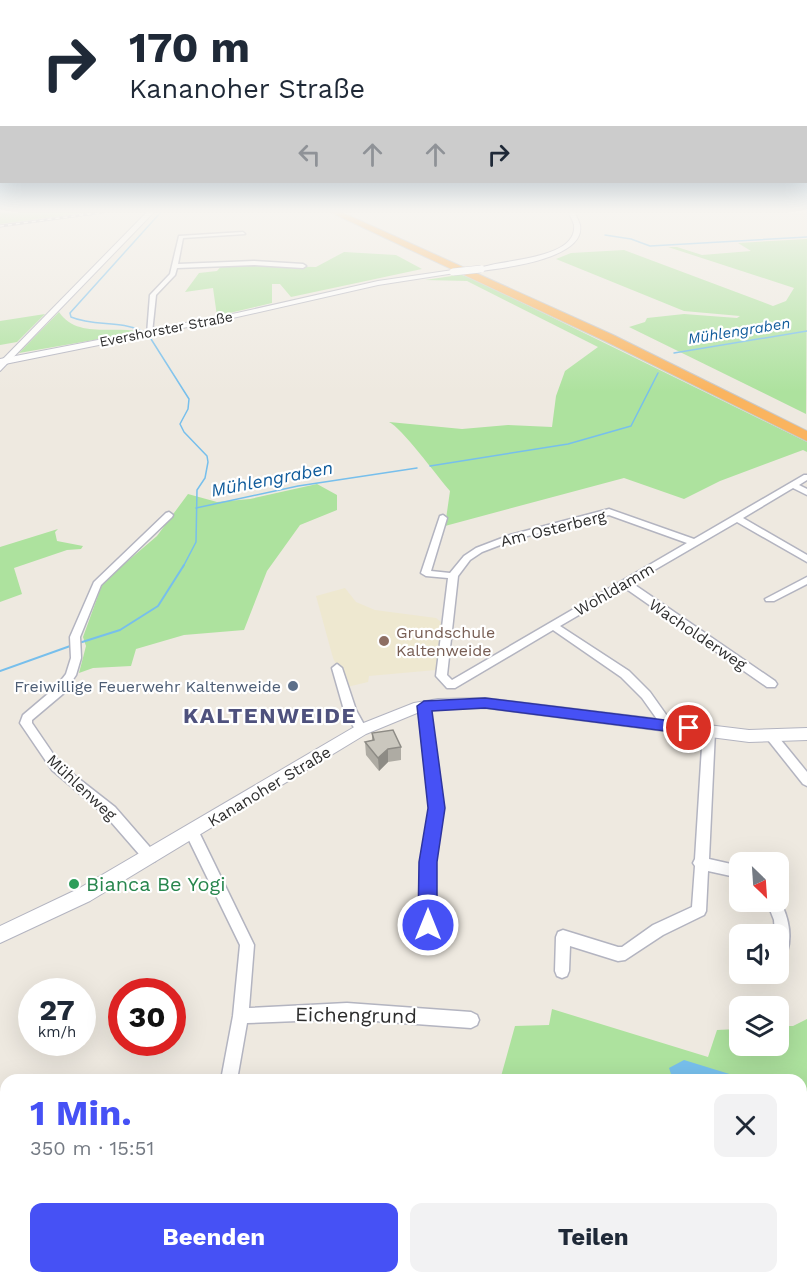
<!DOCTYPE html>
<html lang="de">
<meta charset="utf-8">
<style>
:root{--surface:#fff;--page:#f2f2f3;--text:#1f2937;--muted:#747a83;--accent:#4651f5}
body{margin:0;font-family:"Work Sans",sans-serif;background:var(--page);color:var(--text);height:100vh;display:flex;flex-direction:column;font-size:22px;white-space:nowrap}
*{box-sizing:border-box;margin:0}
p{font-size:20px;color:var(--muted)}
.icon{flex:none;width:33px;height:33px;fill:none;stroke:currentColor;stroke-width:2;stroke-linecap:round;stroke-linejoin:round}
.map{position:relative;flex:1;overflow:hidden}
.panel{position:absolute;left:0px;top:1074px;width:807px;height:210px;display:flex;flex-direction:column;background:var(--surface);border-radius:18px 18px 0 0;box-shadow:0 6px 24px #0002}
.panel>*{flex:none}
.banner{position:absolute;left:0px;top:0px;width:807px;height:183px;box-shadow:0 6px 24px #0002;background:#fff;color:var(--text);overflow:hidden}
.needle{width:39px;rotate:155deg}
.controls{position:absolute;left:729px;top:852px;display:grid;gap:12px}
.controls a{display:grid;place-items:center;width:60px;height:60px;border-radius:12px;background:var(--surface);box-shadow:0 6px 24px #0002;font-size:30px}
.speed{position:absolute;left:18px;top:978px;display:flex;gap:12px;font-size:30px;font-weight:700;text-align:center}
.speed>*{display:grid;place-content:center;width:78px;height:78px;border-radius:50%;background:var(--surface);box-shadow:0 6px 24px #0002;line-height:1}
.speed small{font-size:15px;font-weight:400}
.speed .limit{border:9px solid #d22;background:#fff;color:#111}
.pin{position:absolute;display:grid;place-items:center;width:51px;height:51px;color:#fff;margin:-26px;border:3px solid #fff;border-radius:50%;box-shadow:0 2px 6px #0007}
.me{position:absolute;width:66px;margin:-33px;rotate:0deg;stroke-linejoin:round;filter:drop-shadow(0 0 4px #0008)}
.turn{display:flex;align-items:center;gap:21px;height:126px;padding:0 30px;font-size:27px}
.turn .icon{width:78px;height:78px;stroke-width:2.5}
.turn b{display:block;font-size:42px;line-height:51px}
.lanes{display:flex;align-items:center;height:57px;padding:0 30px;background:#0003;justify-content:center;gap:30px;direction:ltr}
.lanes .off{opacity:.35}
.round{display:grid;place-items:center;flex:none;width:63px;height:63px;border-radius:12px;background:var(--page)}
.overview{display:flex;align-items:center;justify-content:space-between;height:102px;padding:0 30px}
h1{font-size:36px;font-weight:700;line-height:45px;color:var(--accent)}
.action{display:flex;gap:12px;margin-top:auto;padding:12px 30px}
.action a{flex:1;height:69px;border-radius:12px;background:var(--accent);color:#fff;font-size:24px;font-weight:700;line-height:69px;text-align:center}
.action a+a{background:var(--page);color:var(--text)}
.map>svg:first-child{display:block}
</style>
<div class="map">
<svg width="807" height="1284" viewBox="0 0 807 1284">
<rect width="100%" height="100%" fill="#eee9e0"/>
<!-- education -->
<polygon fill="#eee8d0" points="345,588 356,602 375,610 436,618 442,623 436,670 369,676 368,682 347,687 333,658 316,596"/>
<!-- green -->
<g fill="#ade29e">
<polygon points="0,212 91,212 0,224"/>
<polygon points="807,239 806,414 629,327 645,322 647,318 684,314 737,318 740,316 684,311 556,259 571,253 624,250 773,306 786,301 794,288 668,247 677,247 702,255 751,251 738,243"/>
<polygon points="344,252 396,255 422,269 291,297 280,284 272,284 272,303 217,316 213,288 185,292 199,273 217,271 222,265 316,267"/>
<path d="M456,273L474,279L807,442V452L803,450L720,481L684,499L624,478L445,526L450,491C437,476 401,427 389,422L462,429L508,425L552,427L556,396L565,371L598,347L467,281L425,280L452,276L450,274Z"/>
<path d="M59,312C77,339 113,325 140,332L19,353Z"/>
<polygon points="45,314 17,342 0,345 0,321"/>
<polygon points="317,484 337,495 337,510 300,525 267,571 244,630 184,635 136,649 131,666 93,668 79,673 86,646 83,637 103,582 157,536 188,494 217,502 250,499"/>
<polygon points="58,529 55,532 57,541 83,546 81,549 67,550 14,568 22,594 0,602 0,547"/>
<polygon points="552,1009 708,1057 717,1030 739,1029 740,1046 778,1046 779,1026 793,1026 807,1019 807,1246 801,1246 801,1080 500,1080 515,1026 549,1025"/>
</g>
<!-- water -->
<polygon fill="#77bfec" points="684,1060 749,1080 673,1080 669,1068"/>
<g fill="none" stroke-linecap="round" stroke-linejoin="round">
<!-- stream-far1 -->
<g stroke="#77bfec" stroke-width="1.5">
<polyline points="605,235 631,239 650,246 807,237"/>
<path d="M142,331C120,320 94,327 71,317L70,313L161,212"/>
<polyline points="145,336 151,339 189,399 188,409 180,424 184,432 207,456 208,462 205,478 197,490 196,542 183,567"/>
<polyline points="674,353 807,331"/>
<polyline points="430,466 568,444 631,426 658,373"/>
<polyline points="196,508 298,486 417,468"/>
</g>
<!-- stream -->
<g stroke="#77bfec" stroke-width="2">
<polyline points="79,643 120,630 158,606 184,565"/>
<polyline points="0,671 73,645"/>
</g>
<defs>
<g id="minor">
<polygon points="243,232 245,234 183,238 178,264 254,261 303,264 306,266 303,268 254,265 177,268 175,275 156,295 152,333 147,334 150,295 170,274 179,236"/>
<path d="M804,475H807V480L799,485L807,489V495L793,488L743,518L807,555V562L737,522L632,583L775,681L777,684L775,687H767L625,588L560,626L629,671L650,692L672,723L674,726L672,729H664L642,698L621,677L553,630L455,688H447L436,676L448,578L426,576L421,573L440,516L443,515L447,518L431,571L450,573L464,556L476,548L510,535L609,509L694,539ZM609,515L687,543L452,680L447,675L458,576L470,560L482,552L516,539Z"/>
<polygon points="169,512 173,515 172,517 101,585 80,637 81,658 76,675 64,693 32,720 32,723 60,764 115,807 155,853 157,857 155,861 150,863 145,861 105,815 52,770 20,723 23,715 56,687 66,674 71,658 70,637 94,582 166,513"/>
<polygon points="807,577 807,584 774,601 766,601 765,599"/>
<polygon points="337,664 342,668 356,710 367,730 365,733 357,733 344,710 332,668"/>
<polygon points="424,702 428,703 430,706 442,808 435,863 435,925 433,930 428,931 423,930 421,925 421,863 430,808 418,706 420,703"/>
<polygon points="709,727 713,728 715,731 709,859 740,866 740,878 708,871 706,911 704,915 663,935 625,960 618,961 570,946 569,971 567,976 562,978 557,976 555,971 556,937 558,932 563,930 618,947 622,947 653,925 692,907 695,866 693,863 695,859 703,731 705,728"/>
<polygon points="772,733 776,734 807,772 807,786 803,784 768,740 766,737 768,734"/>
<polygon points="192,827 197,828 254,945 249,1008 347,1003 471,1012 477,1015 479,1020 477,1025 471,1028 347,1019 247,1023 237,1080 221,1080 233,1016 240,945 185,832 187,828"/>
<path d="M778,897C788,915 794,937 785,957L780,959L778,958V934H775L774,920L767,902H778Z"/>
<polygon points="0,1171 6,1173 6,1191 0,1189"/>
<polygon points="169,1278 189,1278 188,1284 168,1284"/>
<polygon points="303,1278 323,1278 322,1284 302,1284"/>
<rect x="469" y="1278" width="20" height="6"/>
<polygon points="666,1278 686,1278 687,1284 667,1284"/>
</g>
<g id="tertiary">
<path d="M569,212H575C576,216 579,221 580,225C586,259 503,268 481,271L478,269C496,259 578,261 574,225C573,221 570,216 569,212Z"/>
<polygon points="453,270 455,271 455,273 378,285 237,317 0,365 0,359 237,313 378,281"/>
<polygon points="485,698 749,730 807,728 807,740 749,742 485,708 438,709 417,713 366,734 90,901 0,943 0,926 78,889 356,726 414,703 438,699"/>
</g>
<polygon id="secondary" points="147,212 154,212 0,371 0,362"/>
<polygon id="motorway" points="330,212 341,212 613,335 807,431 807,441 605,341"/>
</defs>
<!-- minor casing -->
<use href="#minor" stroke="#b3b4c0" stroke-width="3"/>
<!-- tertiary casing -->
<use href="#tertiary" stroke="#b3b4c0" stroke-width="2"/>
<!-- secondary casing -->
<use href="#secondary" stroke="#b3b4c0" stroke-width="2"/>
<!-- motorway casing -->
<use href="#motorway" stroke="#c8c8c8" stroke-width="2"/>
<!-- minor -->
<use href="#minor" fill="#fff" fill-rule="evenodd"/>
<!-- tertiary -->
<use href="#tertiary" fill="#fff" fill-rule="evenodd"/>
<!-- secondary -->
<use href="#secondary" fill="#fff" fill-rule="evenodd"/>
<!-- motorway -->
<use href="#motorway" fill="#fab45f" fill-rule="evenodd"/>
<defs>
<polyline id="rail" points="0,226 104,212"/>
</defs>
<!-- rail casing -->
<use href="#rail" stroke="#a2a3b6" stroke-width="3"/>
<!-- rail -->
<use href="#rail" stroke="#fff" stroke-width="1.5" stroke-dasharray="4" stroke-linecap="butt"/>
<defs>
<polyline id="tertiary-bridge" points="453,272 481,269"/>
</defs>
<!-- tertiary-bridge casing -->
<use href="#tertiary-bridge" stroke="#b3b4c0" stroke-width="8" stroke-linecap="butt"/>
<!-- tertiary-bridge -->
<use href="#tertiary-bridge" stroke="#fff" stroke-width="7"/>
</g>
<!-- wall -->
<polygon fill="#aeaba3" points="372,733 401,747 401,760 388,762 379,771 366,755 365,742 372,740"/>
<!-- shaded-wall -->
<polygon fill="#8d8b85" points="388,749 388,762 379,771 378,758"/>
<!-- building -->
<polygon fill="#cac7be" stroke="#8d8b85" stroke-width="1.5" points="393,730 401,747 388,749 378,758 365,742 374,740 372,733"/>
<!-- sky -->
<linearGradient id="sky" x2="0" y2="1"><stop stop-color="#7bb8ea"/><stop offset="0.54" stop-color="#f7f5f1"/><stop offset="1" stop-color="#f7f5f1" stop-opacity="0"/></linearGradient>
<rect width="807" height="392" fill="url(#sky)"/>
<!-- route -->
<polygon fill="#4651f5" stroke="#2e359f" stroke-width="1.5" points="485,698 689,723 697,728 689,734 485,708 432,711 445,808 437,862 437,925 434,930 428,933 421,930 418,925 419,862 428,808 417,706 424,701"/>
<!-- markers -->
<circle fill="#8d6e63" stroke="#fff" stroke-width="2" cx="384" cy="641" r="6"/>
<circle fill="#5c6f8a" stroke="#fff" stroke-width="2" cx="293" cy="686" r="6"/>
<circle fill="#2e9e5b" stroke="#fff" stroke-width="2" cx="74" cy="884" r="6"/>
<g text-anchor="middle" stroke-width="4.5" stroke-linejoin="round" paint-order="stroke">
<!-- far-street labels -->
<g font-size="14" fill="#2d2d2d" stroke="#fff">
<text transform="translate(166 329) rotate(-11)" y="5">Evershorster Straße</text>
</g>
<!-- far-water labels -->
<g font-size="15" font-style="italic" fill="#115c9c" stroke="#fff">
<text transform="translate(739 331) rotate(-9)" y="5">Mühlengraben</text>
</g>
<!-- street labels -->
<g font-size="16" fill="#2d2d2d" stroke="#fff">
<text transform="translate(553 528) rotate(-14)" y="6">Am Osterberg</text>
<text transform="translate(614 589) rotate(-30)" y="6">Wohldamm</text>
<text transform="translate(698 634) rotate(34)" y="6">Wacholderweg</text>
<text transform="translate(269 786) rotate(-31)" y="6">Kananoher Straße</text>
<text transform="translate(82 787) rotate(43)" y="6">Mühlenweg</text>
</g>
<!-- education labels -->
<g font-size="16" fill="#785e54" stroke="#fff" text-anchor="start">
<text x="396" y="638">Grundschule<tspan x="396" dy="18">Kaltenweide</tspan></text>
</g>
<!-- service labels -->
<g font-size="16" fill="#4e5e75" stroke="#fff" text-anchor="end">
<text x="281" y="692">Freiwillige Feuerwehr Kaltenweide</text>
</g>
<!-- water labels -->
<g font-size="18" font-style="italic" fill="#115c9c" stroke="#fff">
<text transform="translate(272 479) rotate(-11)" y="6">Mühlengraben</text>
</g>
<!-- near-leisure labels -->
<g font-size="20" fill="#27864d" stroke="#fff" text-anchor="start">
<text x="86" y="891">Bianca Be Yogi</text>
</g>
<!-- near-street labels -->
<g font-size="20" fill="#2d2d2d" stroke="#fff">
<text transform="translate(356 1015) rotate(1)" y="7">Eichengrund</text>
</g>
<!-- district labels -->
<g font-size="22" font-weight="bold" letter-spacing="1.5" fill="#4e517d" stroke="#fff">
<text x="270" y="723">KALTENWEIDE</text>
</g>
</g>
</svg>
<div class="controls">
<a><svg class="needle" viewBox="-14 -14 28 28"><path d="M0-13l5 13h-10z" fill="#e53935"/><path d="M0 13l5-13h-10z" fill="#747a83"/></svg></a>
<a><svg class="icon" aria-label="sound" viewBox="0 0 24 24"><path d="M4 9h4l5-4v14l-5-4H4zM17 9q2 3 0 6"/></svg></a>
<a><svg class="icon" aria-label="layers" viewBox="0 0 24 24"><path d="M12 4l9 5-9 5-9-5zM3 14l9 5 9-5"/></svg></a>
</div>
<div class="speed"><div>27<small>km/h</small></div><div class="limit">30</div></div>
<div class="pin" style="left:689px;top:728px;background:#d93025"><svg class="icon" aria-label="arrive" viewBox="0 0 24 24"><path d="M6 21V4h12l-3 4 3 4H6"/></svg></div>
<svg class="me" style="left:428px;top:925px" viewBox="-20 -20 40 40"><circle r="17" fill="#4651f5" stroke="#fff" stroke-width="3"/><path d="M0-11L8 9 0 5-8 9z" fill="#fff"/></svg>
<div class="banner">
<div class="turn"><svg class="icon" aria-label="right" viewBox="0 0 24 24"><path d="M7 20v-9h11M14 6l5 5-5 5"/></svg><div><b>170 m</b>Kananoher Straße</div></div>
<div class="lanes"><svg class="icon off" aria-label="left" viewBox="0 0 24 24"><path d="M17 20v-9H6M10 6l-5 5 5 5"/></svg><svg class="icon off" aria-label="ahead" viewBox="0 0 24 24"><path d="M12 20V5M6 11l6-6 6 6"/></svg><svg class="icon off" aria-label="ahead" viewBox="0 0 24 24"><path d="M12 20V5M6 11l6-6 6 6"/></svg><svg class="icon" aria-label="right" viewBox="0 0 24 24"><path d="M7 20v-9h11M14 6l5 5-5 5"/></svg></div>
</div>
<section class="panel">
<div class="overview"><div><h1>1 Min.</h1><p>350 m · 15:51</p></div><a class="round"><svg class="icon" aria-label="close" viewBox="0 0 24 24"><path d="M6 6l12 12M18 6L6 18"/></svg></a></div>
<div class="action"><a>Beenden</a><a>Teilen</a></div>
</section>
</div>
